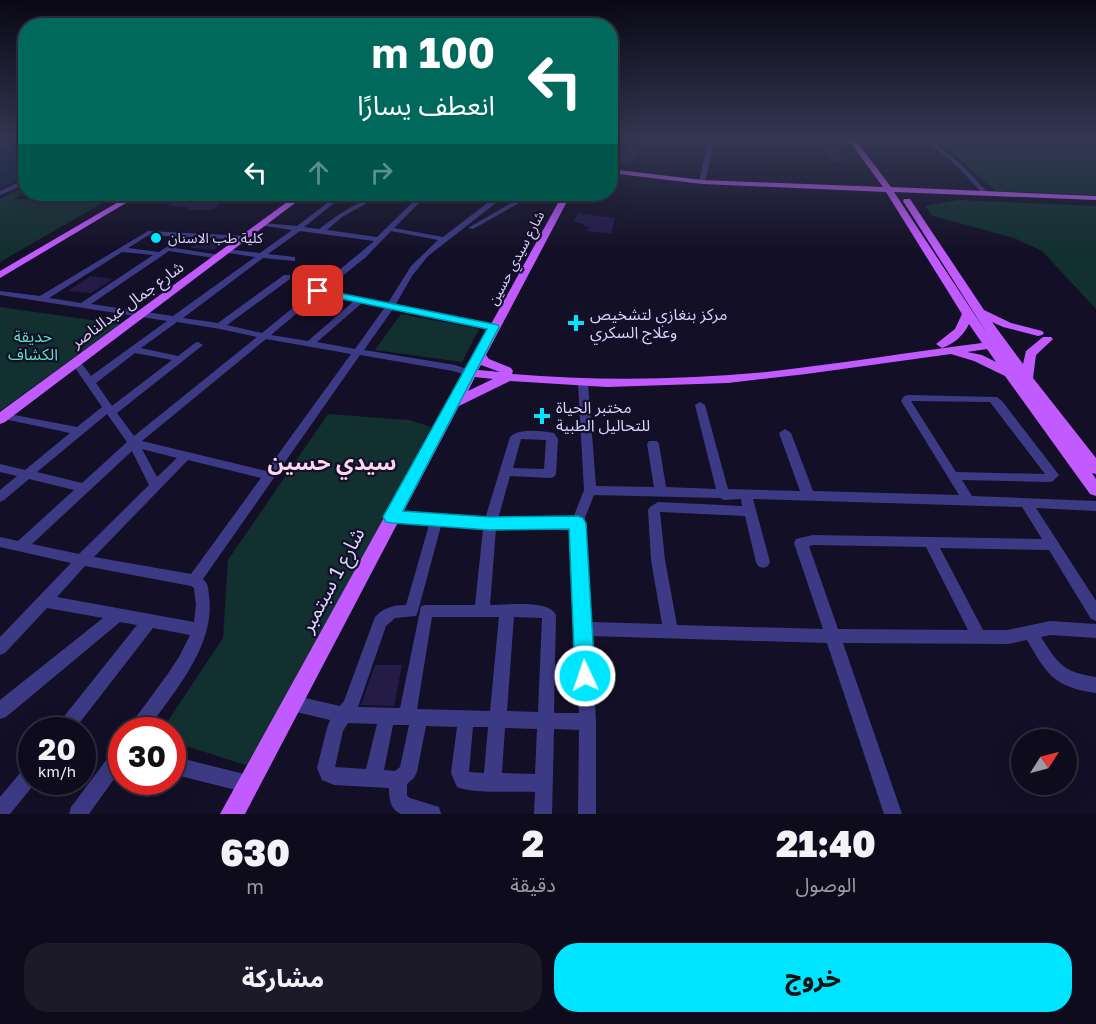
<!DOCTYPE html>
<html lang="ar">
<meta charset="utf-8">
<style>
:root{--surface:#0e0b1c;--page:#1c1929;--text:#f1f3f6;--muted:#9b9ba3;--line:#2e2b3b;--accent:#00e5ff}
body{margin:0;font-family:"Golos Text","Noto Sans Arabic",sans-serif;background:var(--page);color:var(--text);direction:rtl;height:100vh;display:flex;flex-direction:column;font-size:22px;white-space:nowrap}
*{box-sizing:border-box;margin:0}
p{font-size:20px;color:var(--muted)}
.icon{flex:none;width:33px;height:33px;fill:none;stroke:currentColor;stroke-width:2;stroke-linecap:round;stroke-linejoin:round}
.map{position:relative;height:814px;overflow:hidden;direction:ltr}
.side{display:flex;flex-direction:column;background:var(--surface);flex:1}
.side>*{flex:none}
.banner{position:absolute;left:18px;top:18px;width:600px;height:183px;border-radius:24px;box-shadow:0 6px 24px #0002,0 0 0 2px var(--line);direction:rtl;background:#00695c;color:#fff;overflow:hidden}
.needle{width:39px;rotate:54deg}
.buttons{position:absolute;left:1011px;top:729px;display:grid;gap:12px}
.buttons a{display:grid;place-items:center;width:66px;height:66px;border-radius:50%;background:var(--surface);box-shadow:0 6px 24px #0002,0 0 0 2px var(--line);font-size:30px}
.speed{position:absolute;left:18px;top:717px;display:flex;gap:12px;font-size:30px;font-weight:700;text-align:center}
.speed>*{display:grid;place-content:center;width:78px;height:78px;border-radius:50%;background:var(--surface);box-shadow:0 6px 24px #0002,0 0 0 2px var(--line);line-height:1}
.speed small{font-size:15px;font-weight:400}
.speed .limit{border:9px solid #d22;background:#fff;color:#111}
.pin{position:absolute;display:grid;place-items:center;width:51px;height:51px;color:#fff;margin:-26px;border-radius:12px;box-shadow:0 3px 9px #0006}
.me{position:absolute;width:66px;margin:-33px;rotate:357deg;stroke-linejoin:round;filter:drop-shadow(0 0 4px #0008)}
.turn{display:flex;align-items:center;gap:21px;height:126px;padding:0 24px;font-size:27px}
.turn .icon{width:78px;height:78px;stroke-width:2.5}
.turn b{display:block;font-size:42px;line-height:51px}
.lanes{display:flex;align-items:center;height:57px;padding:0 24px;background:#0003;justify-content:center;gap:30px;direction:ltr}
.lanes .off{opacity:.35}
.eta{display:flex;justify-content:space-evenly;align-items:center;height:102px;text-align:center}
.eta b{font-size:36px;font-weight:800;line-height:42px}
.button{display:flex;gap:12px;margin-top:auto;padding:12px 24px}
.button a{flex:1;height:69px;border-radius:24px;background:var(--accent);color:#111;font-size:24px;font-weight:800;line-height:69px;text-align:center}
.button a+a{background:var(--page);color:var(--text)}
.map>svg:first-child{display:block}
</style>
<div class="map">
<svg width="1096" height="814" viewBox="0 0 1096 814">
<rect width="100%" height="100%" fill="#130f26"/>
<!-- green -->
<g fill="#12302f">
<polygon points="930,138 1069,138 1096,152 1096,195 996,191 950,151"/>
<polygon points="25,186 25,191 14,199 106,201 0,262 0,199"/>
<polygon points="958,200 1096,206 1096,309 1042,251 1014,238 933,216 925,206"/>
<polygon points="0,307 120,324 0,411"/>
<polygon points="401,314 479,329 462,362 375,350"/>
<polygon points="328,414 409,420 431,427 252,767 173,742 172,730 162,730 223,638 228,560"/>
</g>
<!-- water -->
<polygon fill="#0c2248" points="0,138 25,138 26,176 0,188"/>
<!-- building -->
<g fill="#241b47">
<polygon points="631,143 644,146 628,164 614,162 617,156"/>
<polygon points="821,145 833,146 846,163 833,162"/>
<polygon points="183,194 226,194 220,199 225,199 213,210 185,210 189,207 167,206"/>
<polygon points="578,213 615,218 611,234 587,231 589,228 581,223 574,222"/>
<polygon points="201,240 225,241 214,250 190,248"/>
<polygon points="91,276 113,279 91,293 68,291"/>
<polygon points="375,665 402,665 394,706 361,705"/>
</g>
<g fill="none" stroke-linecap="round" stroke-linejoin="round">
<!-- minor -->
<g fill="#3d3a85" fill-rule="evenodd">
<polygon points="709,138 715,138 705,182 702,184 699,182"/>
<polygon points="786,138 810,138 808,140"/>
<polygon points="832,138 842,138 858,143 855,145"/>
<polygon points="923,138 929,138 962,165 988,193 988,195 984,195 958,167"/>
<polygon points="26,179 26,184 0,195 0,191"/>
<path d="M338,194H344L342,197L368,198L376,194H383L342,217L327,230L377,237L421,194L447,195L450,197L447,199L425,197L394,228L443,237L499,194H505L496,203L428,256L412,276L396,304L494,324L497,325V329L494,330L393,309L364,350L455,365L473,371L475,373L470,376L453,371L360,355L203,579C209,584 208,589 209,596C216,645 174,692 147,730H129L131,724L167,675L179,657L190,635L153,628L74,730H56L58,724L137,625L120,622L6,717L0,719V700L103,618L47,608L5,653L0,655V637L71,563L0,547V537L18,541L74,490L29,479L4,500L0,502V490L17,476L0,472V464L25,470L70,433L4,419L0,418V414L4,413L77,427L102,407L71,362L73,360H79L91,376L167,321L0,295V291L40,296L148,231L247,236L248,238L244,240L190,237L175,248L220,255L224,257L220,259L169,251L91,304L173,316L255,257L228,253H225V249L260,253L292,230L265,226L262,224L263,223L297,226L331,200L300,198L297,196L298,195L335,196ZM338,200L362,201L338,215L319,229L304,227ZM300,231L374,241L360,253L262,333L227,325L290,279V275H284L218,323L183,318L263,258L295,261V257L268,254ZM391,231L438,240L411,266L388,303L325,290L366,257ZM149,235L182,237L159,252L128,248ZM122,252L153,255L81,303L49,298ZM320,294L354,301L308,341L271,335ZM362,303L385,307L355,349L317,342ZM177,322L220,329L257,337L134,436L117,413L203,345L198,342L195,343L178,356L141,348ZM266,339L351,354L266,471L142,441ZM135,353L172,360L112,406L96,383ZM107,414L127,442L82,483L37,472ZM142,449L177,458L157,477ZM132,451L149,485L79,554L32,544ZM188,460L261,478L191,574L94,557ZM85,566L191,586L194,588L196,605L194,622L57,597Z"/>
<polygon points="527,194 563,197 566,199 563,201 530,197 473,229 468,228"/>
<path d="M583,380L588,383L596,486L654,487L647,444L649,441H657L659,444L666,487L716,489L695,405L700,402L705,405L728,489L800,491L779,433L785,429L791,433L813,491L959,495L901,401L904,396L908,395L997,397L1002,401L1059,475L1053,481L1049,482L962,480L972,496L1096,501V511L1036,508L1096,601V621L1091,619L1049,550L940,548L983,630H1008L1050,621L1096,624V638L1050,635L1041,637C1058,664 1063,672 1096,677V693C1054,687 1047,675 1027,640L1008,644L843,643L902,814H884L827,643L591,636L596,722V814H578L579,730L554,729L552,814H534L535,792C515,791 473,794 457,787L451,773L457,727L426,726L417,772L414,778L407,784V796L410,798L439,807L441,814H401C390,809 389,799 389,788L334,785L322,780L317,768L327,728L330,720L292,711L286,709L284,703L286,697L292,695L340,706L344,701L375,617C383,608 393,605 406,605L429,525L391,522L387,520L385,517L387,514L391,512L485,519L510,437C519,428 542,431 554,433L558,439L556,474L554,477L550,478L510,476L498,519L573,518L584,490L578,383ZM911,401L990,402L1045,474L956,472ZM521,439L546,440L544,469L513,468ZM594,495L720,498L724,500L741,499L742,506L658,502L650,507L648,510L651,560L662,624L590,622L583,523ZM753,499L1022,507L1042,539L813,535L796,539L794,543L823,629L677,625L665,560L660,512L745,516L756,562L758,566L763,568L768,566L770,562ZM441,526L483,529L475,605H426L421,606L400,708L358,707L386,626L395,618L416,616L418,611ZM571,528L579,713H554L556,615C549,599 506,605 490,605L496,529ZM813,545L926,547L968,630L838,629L809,546ZM432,617H499L490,711L417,709ZM514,617L542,618L538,712L507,711ZM348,723L377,724L366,769L335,767L343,731ZM393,725H409L400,767L395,771L384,770ZM473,727H488L484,773L469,772ZM505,728L537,729L535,774L502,773Z"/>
<polygon points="122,745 122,768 89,814 69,814 71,807 116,747"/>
<polygon points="172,756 248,775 254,778 257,784 254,790 248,793 172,774"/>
<polygon points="32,763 32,782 36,782 10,814 0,814 0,797 26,766"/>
</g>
<!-- major -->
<g fill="#c25bff" fill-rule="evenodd">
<polygon points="610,138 617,138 610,145"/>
<path d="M847,138H854L891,187L1096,196V200L894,192L988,335L903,201L904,199H910L984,310L1011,323L1042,331L1044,333L1042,335L1038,336L1003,327L992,322L1023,364L1026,351L1043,337H1051L1053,339L1036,355L1033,378L1096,458V474L1092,473L1096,479V496L1090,494L1005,376L974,361L951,354L806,374L728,383L607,387L510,381L459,406L245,814H220L563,194H571L486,355L489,359L511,368L513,371L512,374C596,381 681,380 766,372C838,364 910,352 982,343L969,324C964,335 954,344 942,348L936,344L955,329L962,314L886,192L702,184L610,173V169L702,180L883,187ZM987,349L996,362L982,355L967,352ZM481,365L500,372L478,370ZM475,377L493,379L468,391Z"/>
<polygon points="132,194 141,194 0,278 0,271"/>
<polygon points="298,194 307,194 5,422 0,424 0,412"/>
</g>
</g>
<!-- sky -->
<linearGradient id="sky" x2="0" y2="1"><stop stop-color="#0a0815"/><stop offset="0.55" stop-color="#333752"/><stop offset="1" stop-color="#333752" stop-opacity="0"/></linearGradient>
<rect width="1096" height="252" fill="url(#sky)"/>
<!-- route -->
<polygon fill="#00e5ff" stroke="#0095a6" stroke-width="1.5" points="314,288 498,325 499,327 403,511 490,517 578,516 583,518 586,523 595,676 592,683 585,686 578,683 575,676 569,529 490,530 392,523 386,522 383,517 487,329 318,294 314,293"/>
<!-- markers -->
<g fill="#00e5ff" stroke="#130f26" stroke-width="2">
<circle cx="156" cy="238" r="6"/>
<path d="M573 314h6v6h6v6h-6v6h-6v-6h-6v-6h6z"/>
<path d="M539 407h6v6h6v6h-6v6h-6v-6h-6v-6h6z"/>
</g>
<g text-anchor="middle" stroke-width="4.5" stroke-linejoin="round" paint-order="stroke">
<!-- far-poi labels -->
<g font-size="14" fill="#d9d4ff" stroke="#130f26" text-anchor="start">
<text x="168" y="243">كلية طب الاسنان</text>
</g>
<!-- far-street labels -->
<g font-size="14" fill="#d9d4ff" stroke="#130f26">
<text transform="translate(516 258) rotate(-62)" y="5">شارع سيدي حسين</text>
</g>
<!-- street labels -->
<g font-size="16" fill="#d9d4ff" stroke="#130f26">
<text transform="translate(127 304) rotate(-36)" y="6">شارع جمال عبدالناصر</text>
</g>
<!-- poi labels -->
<g font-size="16" fill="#d9d4ff" stroke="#130f26" text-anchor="start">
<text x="590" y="320">مركز بنغازي لتشخيص<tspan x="590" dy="18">وعلاج السكري</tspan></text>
<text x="556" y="413">مختبر الحياة<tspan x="556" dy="18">للتحاليل الطبية</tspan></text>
</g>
<!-- park labels -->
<g font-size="16" fill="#5fe0c0" stroke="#130f26">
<text x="33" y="342">حديقة<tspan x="33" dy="18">الكشاف</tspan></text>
</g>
<!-- near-street labels -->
<g font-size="20" fill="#d9d4ff" stroke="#130f26">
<text transform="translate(332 580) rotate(-62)" y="7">شارع 1 سبتمبر</text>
</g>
<!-- district labels -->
<g font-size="22" font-weight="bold" fill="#ffd6f0" stroke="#130f26">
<text x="332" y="470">سيدي حسين</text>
</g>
</g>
</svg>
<div class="buttons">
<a><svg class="needle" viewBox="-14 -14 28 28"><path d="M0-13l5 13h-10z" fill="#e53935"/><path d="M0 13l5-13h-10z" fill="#9b9ba3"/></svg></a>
</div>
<div class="speed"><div>20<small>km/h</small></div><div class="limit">30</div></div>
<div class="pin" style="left:318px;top:291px;background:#d93025"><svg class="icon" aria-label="arrive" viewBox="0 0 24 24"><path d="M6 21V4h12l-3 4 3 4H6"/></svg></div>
<svg class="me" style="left:585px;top:676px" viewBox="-20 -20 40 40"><circle r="17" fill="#00e5ff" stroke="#fff" stroke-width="3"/><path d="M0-11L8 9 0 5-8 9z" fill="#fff"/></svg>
<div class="banner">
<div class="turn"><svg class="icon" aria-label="left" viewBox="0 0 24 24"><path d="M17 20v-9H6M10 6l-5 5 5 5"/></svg><div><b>100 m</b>انعطف يسارًا</div></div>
<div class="lanes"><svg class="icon" aria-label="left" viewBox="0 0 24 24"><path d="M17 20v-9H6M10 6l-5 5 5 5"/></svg><svg class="icon off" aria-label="ahead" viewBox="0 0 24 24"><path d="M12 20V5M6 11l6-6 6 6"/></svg><svg class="icon off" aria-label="right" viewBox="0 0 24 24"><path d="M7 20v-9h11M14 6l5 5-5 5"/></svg></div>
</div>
</div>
<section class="side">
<div class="eta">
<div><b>21:40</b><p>الوصول</p></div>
<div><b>2</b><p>دقيقة</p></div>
<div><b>630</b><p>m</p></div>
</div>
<div class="button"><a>خروج</a><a>مشاركة</a></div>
</section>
